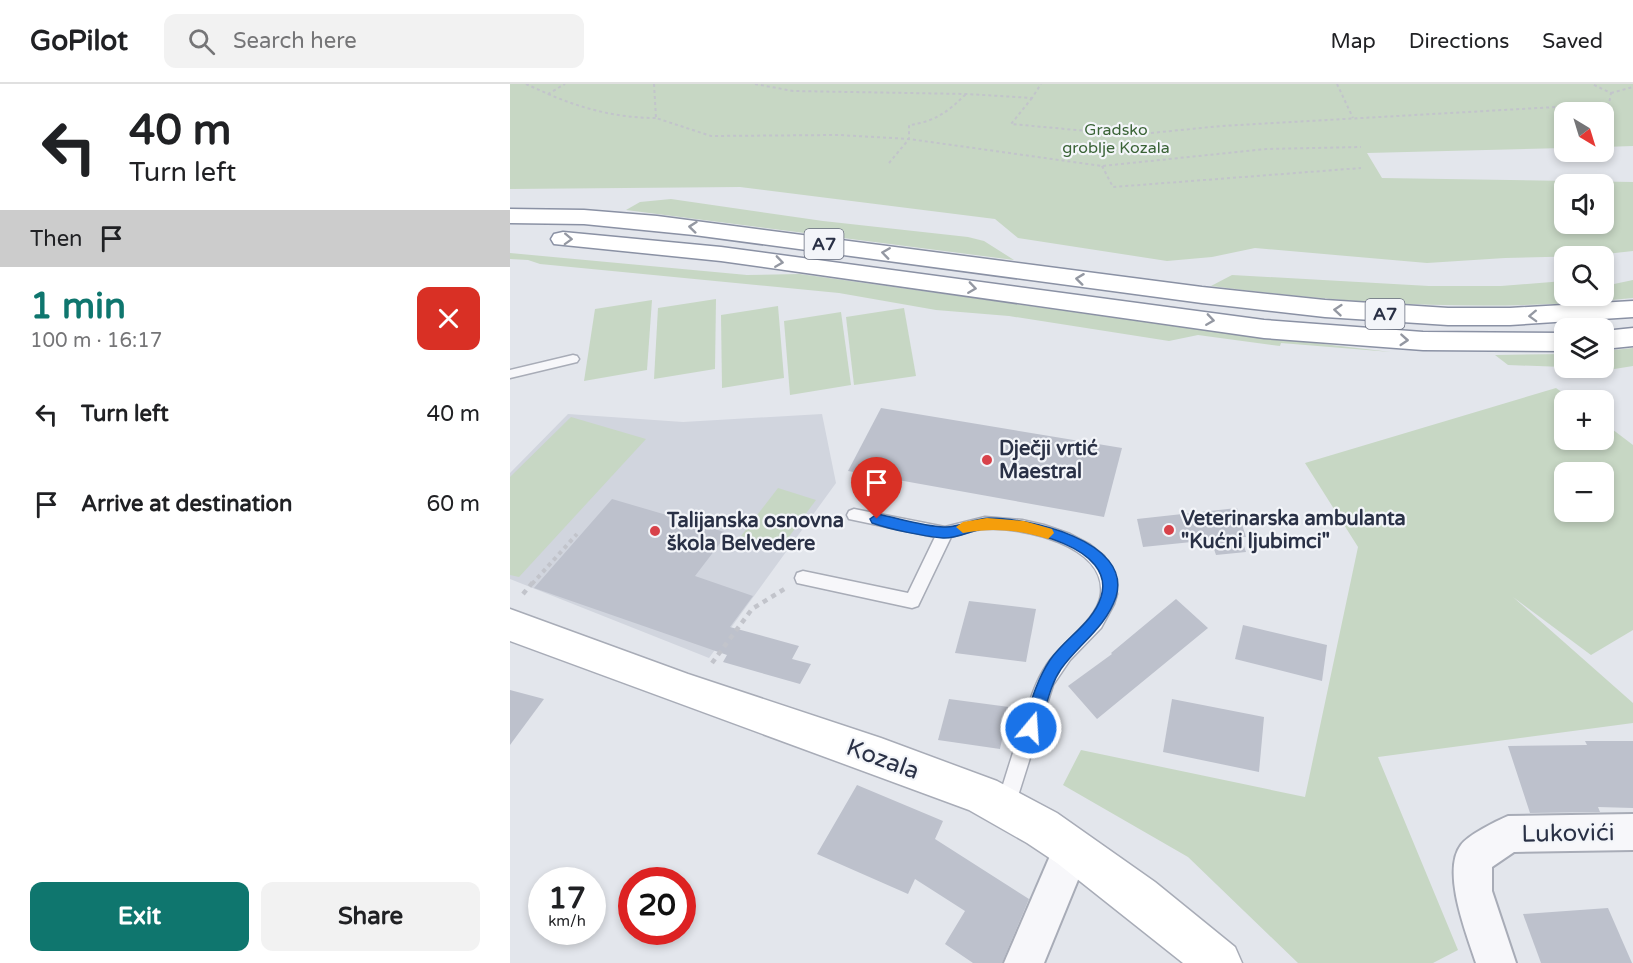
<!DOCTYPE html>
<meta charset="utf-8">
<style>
:root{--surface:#fff;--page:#f2f2f2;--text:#202124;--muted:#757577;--line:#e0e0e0;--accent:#0f766e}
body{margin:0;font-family:"Varela Round",sans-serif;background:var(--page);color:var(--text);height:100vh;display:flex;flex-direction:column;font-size:22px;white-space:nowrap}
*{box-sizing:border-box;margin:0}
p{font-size:20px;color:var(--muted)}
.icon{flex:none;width:33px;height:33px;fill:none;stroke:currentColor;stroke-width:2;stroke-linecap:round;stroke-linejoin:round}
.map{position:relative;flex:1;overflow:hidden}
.side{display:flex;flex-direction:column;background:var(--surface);width:510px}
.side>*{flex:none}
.top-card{background:#fff;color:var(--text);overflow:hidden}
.needle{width:39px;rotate:142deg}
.controls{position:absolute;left:1044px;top:18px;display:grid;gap:12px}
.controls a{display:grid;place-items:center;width:60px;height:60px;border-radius:12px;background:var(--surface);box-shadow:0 3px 9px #0003;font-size:30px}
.speed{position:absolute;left:18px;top:783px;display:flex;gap:12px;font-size:30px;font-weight:700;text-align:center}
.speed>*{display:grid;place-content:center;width:78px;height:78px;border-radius:50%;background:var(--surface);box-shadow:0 3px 9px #0003;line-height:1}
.speed small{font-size:15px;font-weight:400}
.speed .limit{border:9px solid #d22;background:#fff;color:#111}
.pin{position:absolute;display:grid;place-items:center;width:51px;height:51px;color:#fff;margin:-62px -26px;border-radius:50% 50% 50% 0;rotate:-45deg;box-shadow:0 0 6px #0007}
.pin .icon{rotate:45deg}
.me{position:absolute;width:66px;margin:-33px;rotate:18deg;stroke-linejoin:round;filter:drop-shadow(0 0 4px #0008)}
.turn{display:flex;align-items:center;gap:21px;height:126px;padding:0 30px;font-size:27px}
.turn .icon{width:78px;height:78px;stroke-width:2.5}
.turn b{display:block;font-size:42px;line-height:51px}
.then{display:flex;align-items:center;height:57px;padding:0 30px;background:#0003;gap:12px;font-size:22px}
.round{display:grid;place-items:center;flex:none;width:63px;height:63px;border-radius:12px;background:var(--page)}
.summary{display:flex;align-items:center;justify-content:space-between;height:102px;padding:0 30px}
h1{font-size:36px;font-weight:800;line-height:45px;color:var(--accent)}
.button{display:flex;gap:12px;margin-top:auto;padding:12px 30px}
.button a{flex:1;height:69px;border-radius:12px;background:var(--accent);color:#fff;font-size:24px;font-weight:800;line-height:69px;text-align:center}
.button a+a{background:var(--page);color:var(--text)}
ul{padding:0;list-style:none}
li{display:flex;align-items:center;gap:18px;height:90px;padding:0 30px}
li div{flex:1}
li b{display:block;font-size:22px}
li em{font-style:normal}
header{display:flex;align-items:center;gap:36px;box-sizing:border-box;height:84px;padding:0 30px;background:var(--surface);border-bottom:2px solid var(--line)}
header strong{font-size:28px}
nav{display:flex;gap:33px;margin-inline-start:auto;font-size:21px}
.search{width:420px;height:54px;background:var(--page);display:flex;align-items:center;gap:15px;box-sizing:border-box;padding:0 21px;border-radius:12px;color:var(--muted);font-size:22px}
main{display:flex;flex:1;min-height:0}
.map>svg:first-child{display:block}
</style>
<header>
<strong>GoPilot</strong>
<div class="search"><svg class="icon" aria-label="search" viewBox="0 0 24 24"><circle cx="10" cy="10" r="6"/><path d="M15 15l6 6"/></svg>Search here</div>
<nav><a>Map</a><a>Directions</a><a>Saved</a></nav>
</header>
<main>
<section class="side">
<div class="top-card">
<div class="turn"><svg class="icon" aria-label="left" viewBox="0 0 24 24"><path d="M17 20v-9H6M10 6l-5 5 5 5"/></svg><div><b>40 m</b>Turn left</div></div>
<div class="then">Then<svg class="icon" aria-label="arrive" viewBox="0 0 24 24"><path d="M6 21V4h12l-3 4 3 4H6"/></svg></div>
</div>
<div class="summary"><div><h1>1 min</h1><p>100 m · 16:17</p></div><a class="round" style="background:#d93025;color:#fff"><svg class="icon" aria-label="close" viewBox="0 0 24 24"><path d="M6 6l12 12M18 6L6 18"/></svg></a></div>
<ul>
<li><svg class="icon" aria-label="left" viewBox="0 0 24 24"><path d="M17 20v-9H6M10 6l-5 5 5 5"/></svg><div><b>Turn left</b></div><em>40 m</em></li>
<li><svg class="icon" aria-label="arrive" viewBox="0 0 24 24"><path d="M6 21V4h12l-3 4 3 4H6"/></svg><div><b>Arrive at destination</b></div><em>60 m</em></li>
</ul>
<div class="button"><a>Exit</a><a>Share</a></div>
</section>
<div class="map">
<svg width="1123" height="879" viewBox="0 0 1123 879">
<rect width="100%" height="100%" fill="#e3e6ec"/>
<!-- built -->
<polygon fill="#d1d5de" points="58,330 173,338 312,330 326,399 199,574 0,495 0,389"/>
<!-- green -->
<g fill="#c7d7c4" fill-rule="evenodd">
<path d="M0,0H1123V62L1094,63V28H1054V64L857,69L872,94L1123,98V167L1078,172L995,174L917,179L745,164L702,173L657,177L508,154L485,135L230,103L0,105ZM1054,100H1094V140H1054Z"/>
<polygon points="161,115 313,137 458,153 474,157 504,176 116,126 130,118"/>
<polygon points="0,169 237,191 290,190 685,245 881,268 771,259 770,262 688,251 659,257 499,232 426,226 329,209 30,180 18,176 0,175"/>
<path d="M722,191L919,202H991L1054,197V212H1094V199L1104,200L1123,196V214C981,229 842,220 701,202Z"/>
<polygon points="206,215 205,285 144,295 148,224"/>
<polygon points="142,216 137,286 74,297 85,225"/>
<polygon points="268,222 274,294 212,304 211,231"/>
<polygon points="394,224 406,292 344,301 336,233"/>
<polygon points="331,228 341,301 280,311 274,237"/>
<polygon points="1123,264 1123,282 1092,287 1059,284 1094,284 1094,267"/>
<polygon points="1054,270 1054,283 998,281 985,271"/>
<path d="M1046,304L1063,316H1054V356H1094V339L1123,361V546L1081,571L1003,513L1123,619V639L868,673L948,866L923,879H788L678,773L553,701L571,666L795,713L848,463L795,379ZM1054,388H1094V428H1054Z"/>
<polygon points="61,333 136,355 9,493 0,491 0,393"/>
<polygon points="268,404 306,416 270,465 231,452"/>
</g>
<!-- building -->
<g fill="#bdc1cc">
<polygon points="371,324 612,364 594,433 338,387"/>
<polygon points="102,415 218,449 185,492 243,512 220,543 289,562 282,575 301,580 290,600 213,578 217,571 24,504"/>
<polygon points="727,424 736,453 731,453 736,468 706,471 701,456 633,463 627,435"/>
<polygon points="666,515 698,544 587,635 558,602 602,570 601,569"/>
<polygon points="459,517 526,525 516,578 445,569"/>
<polygon points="733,541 817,561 812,597 725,575"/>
<polygon points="0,606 34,615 0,661"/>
<polygon points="439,615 499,623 490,665 428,656"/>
<polygon points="662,615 754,633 749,688 653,668"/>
<polygon points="1075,657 1123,657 1123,724 1088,723 1090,728 1020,729 998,662 1077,661"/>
<polygon points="347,701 433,737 425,755 519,815 492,879 463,879 435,860 455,827 405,795 398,810 307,770"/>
<polygon points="1098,824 1122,879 1031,879 1013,830"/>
</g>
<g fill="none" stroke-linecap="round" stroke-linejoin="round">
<defs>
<g id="lane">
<polygon points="63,271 67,272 69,275 67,278 0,294 0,286"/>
<path d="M344,425L435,443L475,433L512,436L534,441L560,450L579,460L594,472L603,488L607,510L604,520L591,544L560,576L543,601L502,731L495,733L488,731L486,724C494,696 503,669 512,641C519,621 524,600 536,582C550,559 588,537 591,510C596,461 513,443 476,445C464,445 452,450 441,453L408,522L402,524L287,499L285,494L287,489L293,487L398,509L425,453L339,435L337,431L339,427Z"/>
</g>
<g id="street">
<path d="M1123,730V766L1004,768L982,783V807L1006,879H966C957,851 931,787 951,761C958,751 986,737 998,732Z"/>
<polygon points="562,745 575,751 581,764 534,879 494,879 549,751"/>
</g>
<polygon id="secondary" points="0,525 178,590 371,654 487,697 547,729 645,798 725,863 732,879 673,879 547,779 517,759 459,726 0,557"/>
<g id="highway">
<polygon points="0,125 74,126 147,132 692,203 815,216 938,224 1000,224 1123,217 1123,233 1000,241 938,241 815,233 692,219 184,151 74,140 0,139"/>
<polygon points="53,148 211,163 754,236 913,248 1054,249 1054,267 913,266 754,254 211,177 44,160 41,155 44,150"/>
<polygon points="1123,244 1123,262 1094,265 1094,247"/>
</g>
</defs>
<!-- lane casing -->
<use href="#lane" stroke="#a8acb7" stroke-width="3"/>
<!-- street casing -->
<use href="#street" stroke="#a8acb7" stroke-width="4"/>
<!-- secondary casing -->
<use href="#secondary" stroke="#a8acb7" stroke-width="3"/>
<!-- highway casing -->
<use href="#highway" stroke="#8a91a4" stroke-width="3"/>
<!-- path-far2 -->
<g stroke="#c2c4cb" stroke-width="2" stroke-dasharray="3 3" stroke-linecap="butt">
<polyline points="16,0 38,10 55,0"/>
<polyline points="144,0 146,34 201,52 329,51 399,55 592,82 756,65 851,63"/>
<polyline points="245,0 283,7 457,10 522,14 531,0"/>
<polyline points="827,0 843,34"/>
<polyline points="1101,9 1123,3"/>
<path d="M38,10C73,25 108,34 146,34"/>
<polyline points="522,14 501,40 621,51 711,42 1099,20 1101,9 1082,0"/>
<path d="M379,79L399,55V41C424,38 438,28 456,10"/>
<polyline points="592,82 603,103 851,84"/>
</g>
<!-- path-far1 -->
<polyline stroke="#c2c4cb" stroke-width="4" stroke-dasharray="4 4" stroke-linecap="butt" points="22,500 67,450"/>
<!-- path -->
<g stroke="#c2c4cb" stroke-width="4.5" stroke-dasharray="5 5" stroke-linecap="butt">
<polyline points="13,510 23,498"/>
<polyline points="202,579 242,525 276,504"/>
</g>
<!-- lane -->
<use href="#lane" fill="#f7f7fa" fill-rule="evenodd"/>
<!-- street -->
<use href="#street" fill="#f7f7fa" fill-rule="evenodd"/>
<!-- secondary -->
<use href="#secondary" fill="#fff" fill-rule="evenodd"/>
<!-- highway -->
<use href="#highway" fill="#fff" fill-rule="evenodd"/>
</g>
<!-- one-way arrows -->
<defs><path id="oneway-chevron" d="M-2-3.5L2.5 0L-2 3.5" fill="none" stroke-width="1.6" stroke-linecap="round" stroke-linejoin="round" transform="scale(1.5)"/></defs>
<g stroke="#9498a2">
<use href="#oneway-chevron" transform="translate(183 143) rotate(-174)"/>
<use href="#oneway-chevron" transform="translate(58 155) rotate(2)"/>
<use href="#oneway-chevron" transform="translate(376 169) rotate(-172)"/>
<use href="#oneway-chevron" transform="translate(269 178) rotate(8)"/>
<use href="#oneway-chevron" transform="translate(570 195) rotate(-173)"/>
<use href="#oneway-chevron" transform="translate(462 204) rotate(8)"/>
<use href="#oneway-chevron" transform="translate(828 226) rotate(-175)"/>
<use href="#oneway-chevron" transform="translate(1023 232) rotate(178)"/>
<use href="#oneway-chevron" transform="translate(700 236) rotate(8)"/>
<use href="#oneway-chevron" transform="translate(894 256) rotate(4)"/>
</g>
<!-- route -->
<path fill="#1a73e8" stroke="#114b97" stroke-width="1.5" d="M367,430C388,434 412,442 434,443C449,444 464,434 479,434C517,434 623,456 606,513C596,543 569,560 551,585C538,604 536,628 527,649L521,651L515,649L513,644C520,621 526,597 540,576C555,554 583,539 591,513C607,463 512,443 478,444C463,445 448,455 433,454C413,452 382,446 362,439L360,435Z"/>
<!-- slow -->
<path fill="#f59e0b" d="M477,434L514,437L542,445L544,449L538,455C509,446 483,443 453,449L446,443L453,438Z"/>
<!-- markers -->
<g fill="#d8424a" stroke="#f3f5f9" stroke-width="2">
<circle cx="477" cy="376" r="6"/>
<circle cx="659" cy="446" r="6"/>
<circle cx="145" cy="447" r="6"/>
</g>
<g text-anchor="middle" stroke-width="4.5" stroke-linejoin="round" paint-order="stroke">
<!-- far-park labels -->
<g font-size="16" fill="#3a6336" stroke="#f3f5f9">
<text x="606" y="51">Gradsko<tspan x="606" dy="18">groblje Kozala</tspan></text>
</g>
<!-- shield labels -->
<g fill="#f3f5f9" stroke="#666c7c" stroke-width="1.5">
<rect x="294.5" y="145" width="39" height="30" rx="4.5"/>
<rect x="855.5" y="215" width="39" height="30" rx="4.5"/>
</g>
<g font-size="18" font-weight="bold" fill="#2a3146">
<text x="314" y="166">A7</text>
<text x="875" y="236">A7</text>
</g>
<!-- poi labels -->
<g font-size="20" font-weight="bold" fill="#2a3146" stroke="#f3f5f9" text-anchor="start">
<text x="489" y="371">Dječji vrtić<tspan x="489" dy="23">Maestral</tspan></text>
<text x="671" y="441">Veterinarska ambulanta<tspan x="671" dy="23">"Kućni ljubimci"</tspan></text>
<text x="157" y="443">Talijanska osnovna<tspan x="157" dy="23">škola Belvedere</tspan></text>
</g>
<!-- near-street labels -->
<g font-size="24" fill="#2a3146" stroke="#f3f5f9">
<text transform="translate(373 675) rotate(20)" y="8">Kozala</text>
<text transform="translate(1058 749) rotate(-1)" y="8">Lukovići</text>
</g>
</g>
</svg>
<div class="controls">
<a><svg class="needle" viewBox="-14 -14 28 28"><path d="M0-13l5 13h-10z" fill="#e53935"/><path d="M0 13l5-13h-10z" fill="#757577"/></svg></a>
<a><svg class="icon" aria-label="sound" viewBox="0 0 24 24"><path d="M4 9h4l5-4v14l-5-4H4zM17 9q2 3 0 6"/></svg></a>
<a><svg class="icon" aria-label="search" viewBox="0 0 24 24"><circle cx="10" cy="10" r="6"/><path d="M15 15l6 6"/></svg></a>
<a><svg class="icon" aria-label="layers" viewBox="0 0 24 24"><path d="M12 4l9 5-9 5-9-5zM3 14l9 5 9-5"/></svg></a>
<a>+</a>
<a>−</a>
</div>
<div class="speed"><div>17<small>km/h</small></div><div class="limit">20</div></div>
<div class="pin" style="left:367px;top:435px;background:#d93025"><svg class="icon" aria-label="arrive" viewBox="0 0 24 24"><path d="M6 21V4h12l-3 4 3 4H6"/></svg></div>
<svg class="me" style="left:521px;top:644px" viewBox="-20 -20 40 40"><circle r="17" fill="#1a73e8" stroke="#fff" stroke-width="3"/><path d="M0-11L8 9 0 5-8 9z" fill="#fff"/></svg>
</div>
</main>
